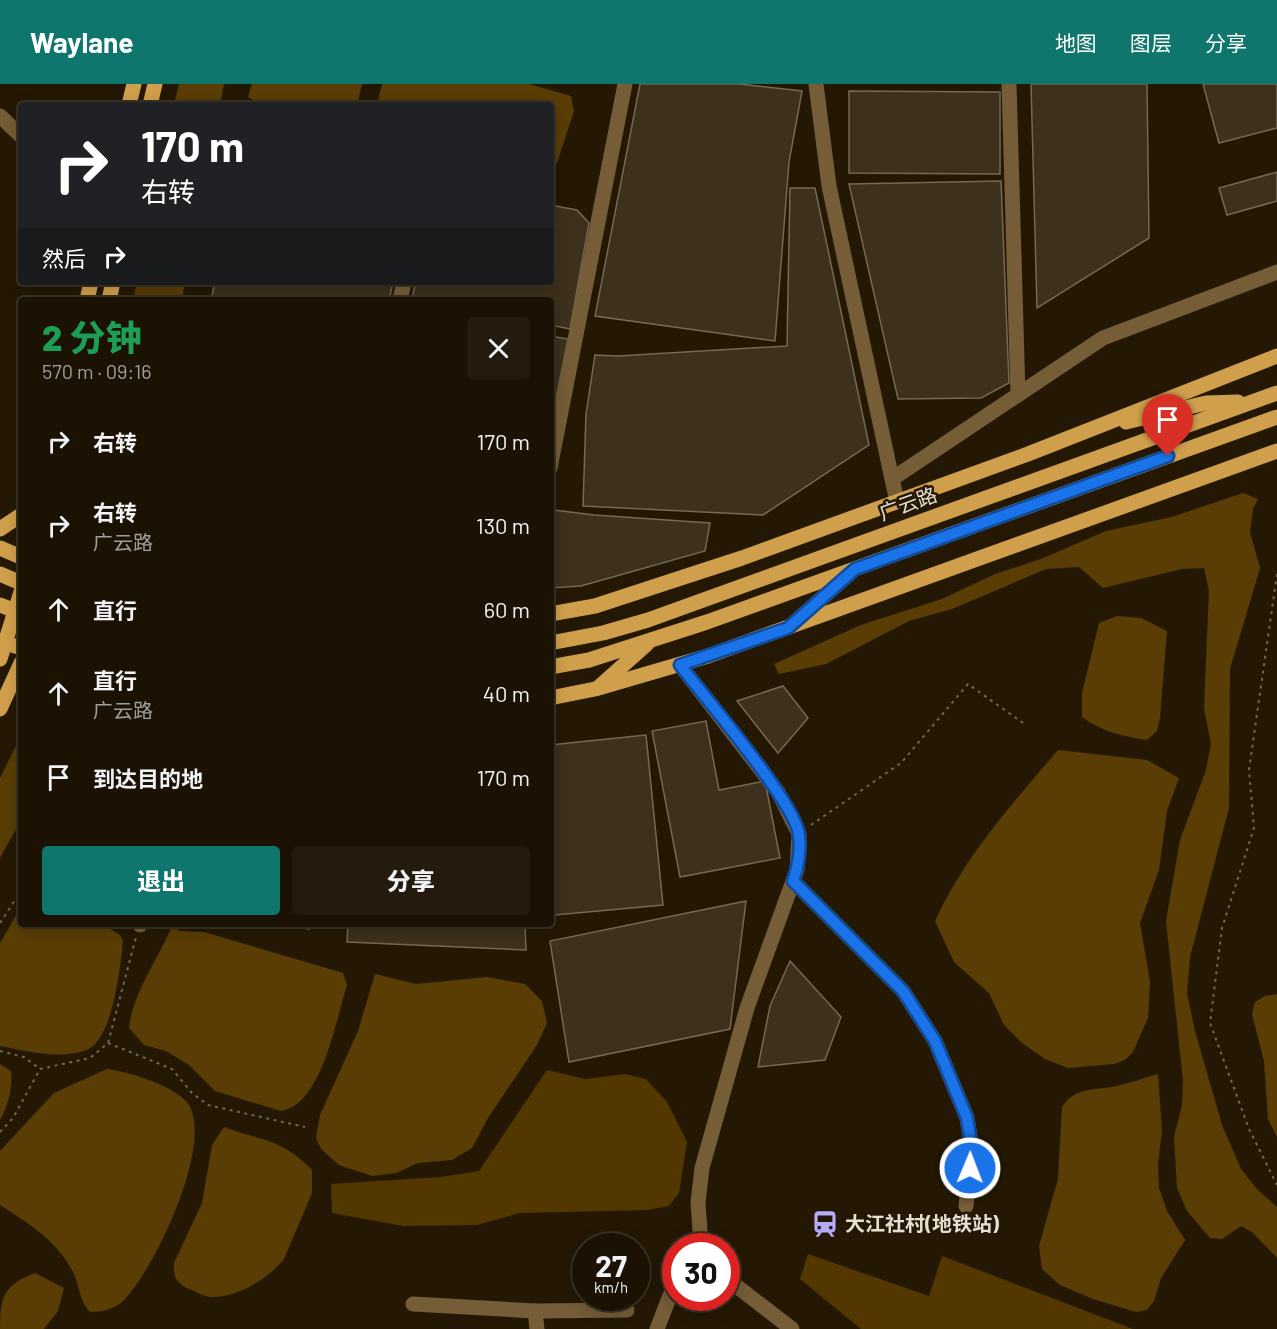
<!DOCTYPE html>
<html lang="zh">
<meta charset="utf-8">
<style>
:root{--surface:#1b1204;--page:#241b0e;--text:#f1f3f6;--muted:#a09e9a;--line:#393226;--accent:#0f766e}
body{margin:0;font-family:Barlow,"Noto Sans SC",sans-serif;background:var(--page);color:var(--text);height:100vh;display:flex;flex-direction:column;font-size:22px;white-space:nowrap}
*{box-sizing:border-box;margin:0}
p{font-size:20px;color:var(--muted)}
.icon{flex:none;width:33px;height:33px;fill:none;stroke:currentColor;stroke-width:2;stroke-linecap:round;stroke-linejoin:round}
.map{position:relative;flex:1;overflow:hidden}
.side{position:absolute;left:18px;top:213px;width:536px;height:630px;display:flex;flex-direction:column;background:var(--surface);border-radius:6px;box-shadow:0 3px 15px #0003,0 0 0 2px var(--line)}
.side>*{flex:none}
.guide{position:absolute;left:18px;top:18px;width:536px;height:183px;border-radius:6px;box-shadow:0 3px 15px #0003,0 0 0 2px var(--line);background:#202124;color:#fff;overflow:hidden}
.speed{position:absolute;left:572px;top:1149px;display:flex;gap:12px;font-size:30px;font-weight:700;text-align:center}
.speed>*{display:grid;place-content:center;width:78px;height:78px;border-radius:50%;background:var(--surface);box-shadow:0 3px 15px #0003,0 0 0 2px var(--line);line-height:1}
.speed small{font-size:15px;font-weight:400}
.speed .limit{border:9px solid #d22;background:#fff;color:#111}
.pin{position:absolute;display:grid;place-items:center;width:51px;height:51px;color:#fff;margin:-62px -26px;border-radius:50% 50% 50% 0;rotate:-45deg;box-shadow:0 0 6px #0007}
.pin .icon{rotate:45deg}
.me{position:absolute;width:66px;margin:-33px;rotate:1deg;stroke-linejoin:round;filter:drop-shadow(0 0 4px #0008)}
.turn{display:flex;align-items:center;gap:21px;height:126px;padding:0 24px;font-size:27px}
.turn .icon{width:78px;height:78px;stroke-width:2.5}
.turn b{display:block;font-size:42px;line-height:51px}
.then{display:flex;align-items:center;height:57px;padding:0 24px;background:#0003;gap:12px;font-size:22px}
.round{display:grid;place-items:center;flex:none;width:63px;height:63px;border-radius:6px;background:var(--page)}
.headline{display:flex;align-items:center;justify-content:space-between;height:102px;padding:0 24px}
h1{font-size:36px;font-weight:800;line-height:45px;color:#1e9e55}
.action{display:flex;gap:12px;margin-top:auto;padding:12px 24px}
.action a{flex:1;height:69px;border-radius:6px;background:var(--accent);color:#fff;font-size:24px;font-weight:800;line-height:69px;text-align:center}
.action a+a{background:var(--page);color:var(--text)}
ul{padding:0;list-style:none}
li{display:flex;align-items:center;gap:18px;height:84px;padding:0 24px}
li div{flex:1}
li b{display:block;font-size:22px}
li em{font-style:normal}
header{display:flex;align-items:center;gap:36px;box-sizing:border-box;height:84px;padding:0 30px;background:var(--accent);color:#fff}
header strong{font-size:28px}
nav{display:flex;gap:33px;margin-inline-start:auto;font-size:21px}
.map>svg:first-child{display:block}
</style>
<header>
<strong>Waylane</strong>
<nav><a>地图</a><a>图层</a><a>分享</a></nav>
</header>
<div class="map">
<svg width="1277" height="1245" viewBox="0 0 1277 1245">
<rect width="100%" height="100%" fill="#241805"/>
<!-- forest -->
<g fill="#533700">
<polygon points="547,986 585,995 625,990 646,995 667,1018 687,1058 679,1109 669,1122 647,1126 520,1129 477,1141 403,1142 332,1129 331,1100 441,1093 479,1087"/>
<polygon points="808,1170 929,1212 942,1172 1133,1245 861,1245 800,1195"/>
</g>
<!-- water -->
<g fill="#593d05">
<polygon points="179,0 224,0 220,21 174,21"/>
<polygon points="252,0 362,0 357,21 262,21 248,13"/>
<polygon points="382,0 529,0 571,12 574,27 552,94 550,21 377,21"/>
<polygon points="137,198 185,198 182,216 133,216"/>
<polygon points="1243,409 1258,415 1253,425 1250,448 1260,484 1230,585 1229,724 1190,873 1187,909 1195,947 1222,1041 1241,1085 1256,1104 1277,1123 1277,1174 1252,1148 1241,1142 1222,1155 1210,1154 1187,1127 1177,1104 1174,1053 1182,1021 1183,997 1166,837 1180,756 1206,686 1211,660 1204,624 1209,507 1204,484 1182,485 1103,504 1079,483 1046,485 952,525 909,537 826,580 779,590 774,580 861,541 942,515 995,490 1041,475 1106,447 1172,433"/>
<path d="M1117,532L1141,534L1167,547L1160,634L1157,647L1147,656C1124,653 1101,647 1082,633V609L1099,539Z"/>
<polygon points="21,652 21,736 0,774 0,694"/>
<path d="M1058,666L1147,676L1179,694L1167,727L1159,786L1140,839L1150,898L1148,934L1133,968L1125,976L1114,980L1068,984L1045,975L1022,959L1004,941L989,909L954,878L935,837C965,772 1012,720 1058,666Z"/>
<path d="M21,823V840H103L120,851L123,857C120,884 113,959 84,967C58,975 26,967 0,962V859Z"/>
<path d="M172,842L180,847L204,848L343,889L347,901C336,935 322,1021 281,1027L215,1007L189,981L166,967L144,961L129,944C133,908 158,876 172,842Z"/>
<polygon points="375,890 416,900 487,893 525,900 542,917 547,939 537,961 488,1034 472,1064 452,1076 418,1079 396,1089 372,1092 339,1081 321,1065 316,1054 320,1031 358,947"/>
<polygon points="1277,910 1277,1053 1268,1035 1264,977 1252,930 1255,918 1265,912"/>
<path d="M0,980L11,987C13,1003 8,1022 0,1036Z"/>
<path d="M107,985C127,987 178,1003 189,1021C213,1062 155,1185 123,1217C115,1225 102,1228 90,1228C78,1215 80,1200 72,1186C55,1155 28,1139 0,1121V1067L54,1009Z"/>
<path d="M1158,990L1162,1046L1158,1081L1159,1104L1167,1127L1185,1156L1161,1194L1154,1217L1147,1226L1136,1228L1093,1215L1060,1201L1042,1185L1039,1162L1058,1095L1062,1023C1074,1004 1092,1006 1112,1003C1128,1000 1143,994 1158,990Z"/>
<path d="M224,1043C262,1057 282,1055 312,1086V1109L284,1175C268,1195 237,1214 211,1213C204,1213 195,1207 189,1205C176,1199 173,1193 174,1179L202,1119L212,1061Z"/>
<path d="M35,1189L64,1204L58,1227L44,1245H0C0,1212 4,1201 35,1189Z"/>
</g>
<!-- building -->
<g fill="#3d301c" stroke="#766852" stroke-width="1.5">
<polygon points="640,0 739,0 802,7 789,78 775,257 595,232"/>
<polygon points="1031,0 1147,0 1149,154 1037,224"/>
<polygon points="1203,0 1277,0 1277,44 1219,59"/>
<polygon points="849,7 1000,8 1000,90 849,89"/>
<polygon points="1277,88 1277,117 1227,131 1219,104"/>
<polygon points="1001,97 1009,299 981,314 898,315 849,100"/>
<polygon points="790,104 815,104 869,361 763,431 583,422 586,330 595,271 618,272 787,262"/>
<polygon points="550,121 577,126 589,139 570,245 550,241 550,216 412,214 416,198 550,198"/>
<polygon points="215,198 393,198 389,216 211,216"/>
<polygon points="550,252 568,255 551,341 550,341"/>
<polygon points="554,426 594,431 710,439 705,467 581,502 550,504 550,440"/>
<polygon points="783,602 808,634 778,669 737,617"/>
<polygon points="706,637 719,706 765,697 780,774 680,793 652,647"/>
<polygon points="646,651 663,821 555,831 550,791 550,661"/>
<polygon points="746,817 730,945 569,978 550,857"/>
<polygon points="284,840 310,840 309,845"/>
<polygon points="348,840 525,840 526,866 347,858"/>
<polygon points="790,877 841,933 825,976 758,983 770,922"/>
</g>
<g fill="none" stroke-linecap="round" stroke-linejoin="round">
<!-- path -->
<g stroke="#706655" stroke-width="2" stroke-dasharray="3 4.5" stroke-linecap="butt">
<polyline points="1277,490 1249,686 1254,744 1222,844 1210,939 1249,1045 1277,1101"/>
<polyline points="811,741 901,679 968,600 1023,639"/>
<polyline points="0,839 21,807"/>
<polyline points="108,959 172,985 192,1009 208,1021 305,1043"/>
<polyline points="0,967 24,973 40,985"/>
<polyline points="0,1048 13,1034 40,985 90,974 108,959 136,853"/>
</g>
<!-- minor -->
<g stroke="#745d37" stroke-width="15">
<polyline points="816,0 829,102 892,395"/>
<polyline points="1009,0 1018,311"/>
<polyline points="0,32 21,52"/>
<polyline points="400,216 404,198"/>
<polyline points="550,384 625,0"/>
<polyline points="897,417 892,395 1103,254 1277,188"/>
<polyline points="680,581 778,708 799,750 797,786 747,924 702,1084 698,1118 701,1162"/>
<polyline points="793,797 903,907 935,957 967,1034 972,1065 966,1122"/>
<polyline points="140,841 140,840"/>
<polyline points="726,1194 792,1245"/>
<polyline points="413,1220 535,1227 627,1226"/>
<polyline points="535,1227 537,1245"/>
<polyline points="657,1245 675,1199"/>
</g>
<!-- major -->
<g stroke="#d09f4b" stroke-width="15">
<polyline points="129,21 134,0"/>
<polyline points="150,21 155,0"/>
<polyline points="87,216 91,198"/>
<polyline points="109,216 113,198"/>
<polyline points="1126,338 1206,319 1238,318"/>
<polyline points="0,445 21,431"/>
<polyline points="0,464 21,473"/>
<polyline points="0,490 21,499"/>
<polyline points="550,530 595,522 742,474 1028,370 1277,272"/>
<polyline points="795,538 849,490"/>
<polyline points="0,557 21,564"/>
<polyline points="550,559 603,549 648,536 1277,309"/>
<polyline points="0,575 21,508"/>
<polyline points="550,583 589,576 707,538 1277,333"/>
<polyline points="600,602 647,560"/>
<polyline points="550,614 595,605 708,572 1277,367"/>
<polyline points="0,625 21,579"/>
</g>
<!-- major-bridge -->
<polyline stroke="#d09f4b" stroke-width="15" points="0,521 21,529"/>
</g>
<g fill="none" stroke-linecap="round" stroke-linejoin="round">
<defs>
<path id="route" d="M970,1084L972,1065L967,1034L935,957L903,907L793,797C798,784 801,766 799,751C796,720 703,611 680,581L788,544L855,485L1168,372"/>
</defs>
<!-- route casing -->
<use href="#route" stroke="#114b97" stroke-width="15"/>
<!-- route -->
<use href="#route" stroke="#1a73e8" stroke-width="10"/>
</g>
<!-- icons -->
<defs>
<symbol id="station-bare" viewBox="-9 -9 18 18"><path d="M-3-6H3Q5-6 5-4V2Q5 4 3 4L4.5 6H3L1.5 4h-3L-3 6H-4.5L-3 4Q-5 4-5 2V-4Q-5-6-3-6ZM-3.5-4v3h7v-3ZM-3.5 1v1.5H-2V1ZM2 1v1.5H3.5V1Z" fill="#b4acf9" stroke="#241805" stroke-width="2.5" paint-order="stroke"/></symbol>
</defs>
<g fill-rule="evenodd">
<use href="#station-bare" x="806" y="1121" width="38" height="38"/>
</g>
<g text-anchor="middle" stroke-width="5" stroke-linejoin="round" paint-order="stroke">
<!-- street labels -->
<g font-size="20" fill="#e6ded2" stroke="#241805">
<text transform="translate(908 420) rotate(-20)" y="7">广云路</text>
</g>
<!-- poi labels -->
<g font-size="20" font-weight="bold" fill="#e6ded2" stroke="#241805" text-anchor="start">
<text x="845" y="1147">大江社村(地铁站)</text>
</g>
</g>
</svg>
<div class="speed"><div>27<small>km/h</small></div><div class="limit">30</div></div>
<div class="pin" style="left:1168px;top:372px;background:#d93025"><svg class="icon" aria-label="arrive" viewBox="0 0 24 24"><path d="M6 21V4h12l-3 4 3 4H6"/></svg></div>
<svg class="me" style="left:970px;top:1084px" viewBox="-20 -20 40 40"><circle r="17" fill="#1a73e8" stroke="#fff" stroke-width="3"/><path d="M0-11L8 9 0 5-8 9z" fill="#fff"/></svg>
<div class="guide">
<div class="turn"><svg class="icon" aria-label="right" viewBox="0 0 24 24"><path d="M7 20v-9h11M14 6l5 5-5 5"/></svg><div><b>170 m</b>右转</div></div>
<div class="then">然后<svg class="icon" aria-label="right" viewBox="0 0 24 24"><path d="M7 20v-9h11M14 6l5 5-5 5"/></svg></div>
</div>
<section class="side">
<div class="headline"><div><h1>2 分钟</h1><p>570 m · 09:16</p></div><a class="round"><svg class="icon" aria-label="close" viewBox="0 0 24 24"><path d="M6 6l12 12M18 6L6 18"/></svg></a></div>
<ul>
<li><svg class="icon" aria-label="right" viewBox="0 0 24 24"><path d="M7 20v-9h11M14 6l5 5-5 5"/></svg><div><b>右转</b></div><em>170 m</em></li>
<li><svg class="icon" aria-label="right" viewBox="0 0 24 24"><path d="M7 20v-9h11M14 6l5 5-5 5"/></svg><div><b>右转</b><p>广云路</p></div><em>130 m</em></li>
<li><svg class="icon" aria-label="ahead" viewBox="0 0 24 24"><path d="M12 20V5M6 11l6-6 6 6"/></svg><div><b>直行</b></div><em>60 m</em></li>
<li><svg class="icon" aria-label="ahead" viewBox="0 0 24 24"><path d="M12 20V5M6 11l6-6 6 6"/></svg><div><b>直行</b><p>广云路</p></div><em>40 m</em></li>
<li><svg class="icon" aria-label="arrive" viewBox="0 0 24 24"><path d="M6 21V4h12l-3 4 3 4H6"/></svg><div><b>到达目的地</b></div><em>170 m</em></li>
</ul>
<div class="action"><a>退出</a><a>分享</a></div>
</section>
</div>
